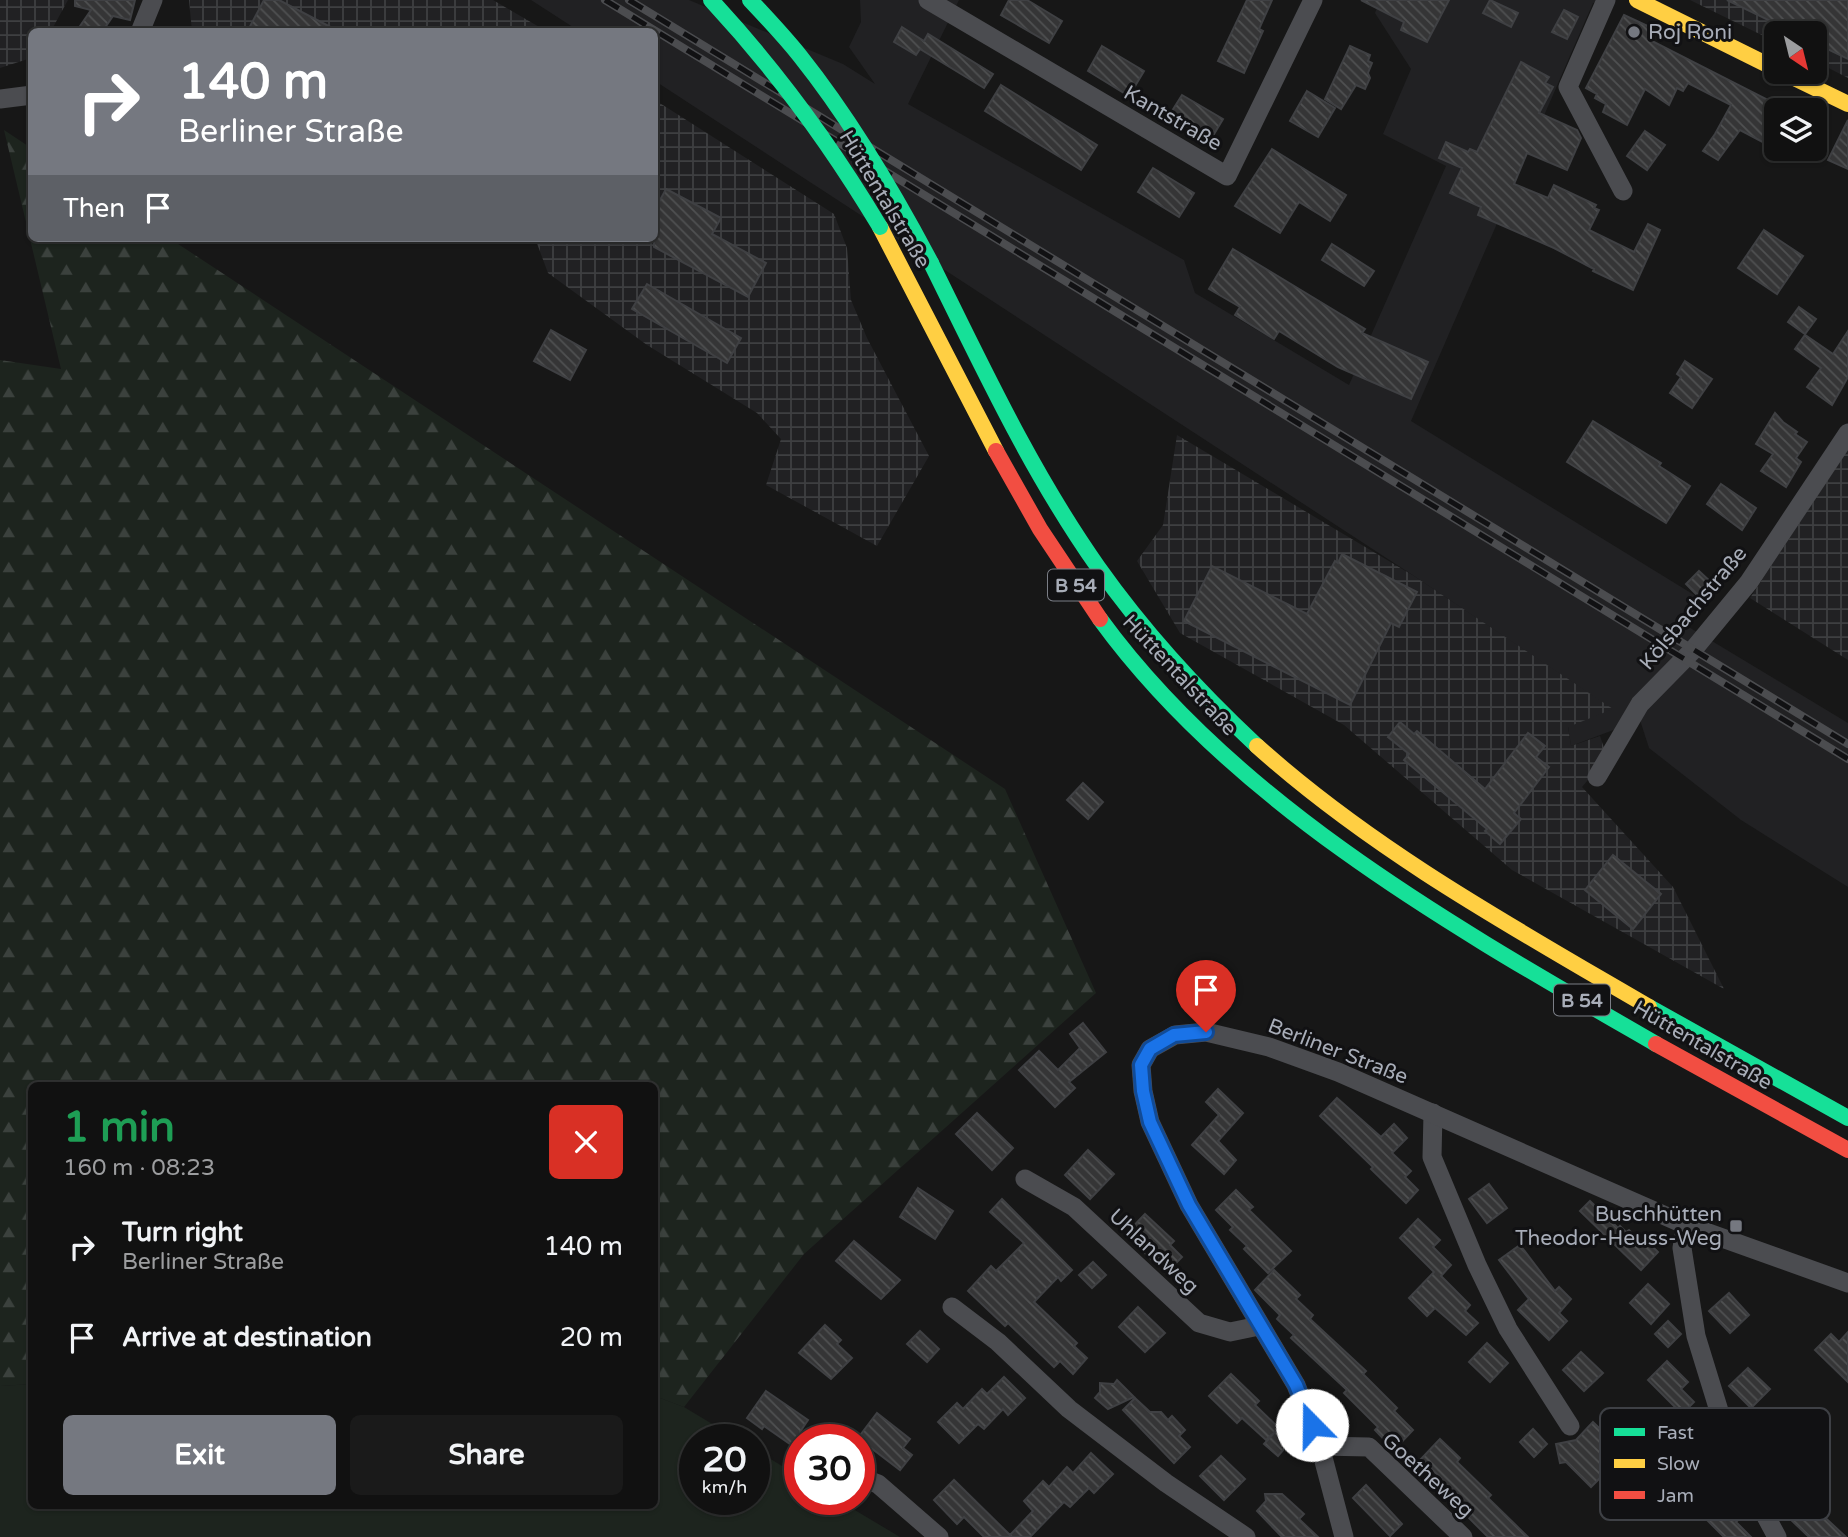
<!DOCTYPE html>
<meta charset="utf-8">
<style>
:root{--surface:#111;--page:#1a1a1a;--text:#f1f3f6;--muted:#9c9d9f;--line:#303131;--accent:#757880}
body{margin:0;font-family:"Varela Round",sans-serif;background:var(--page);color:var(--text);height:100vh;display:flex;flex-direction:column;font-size:26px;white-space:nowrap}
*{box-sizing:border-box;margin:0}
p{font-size:23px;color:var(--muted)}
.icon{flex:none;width:38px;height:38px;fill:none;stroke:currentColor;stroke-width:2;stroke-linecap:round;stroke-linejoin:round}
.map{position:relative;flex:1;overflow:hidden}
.panel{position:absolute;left:28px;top:1082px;width:630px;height:427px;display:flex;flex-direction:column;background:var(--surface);border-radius:10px;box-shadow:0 2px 5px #0004,0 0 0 2px var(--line)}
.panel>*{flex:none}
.top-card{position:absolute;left:28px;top:28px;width:630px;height:214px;border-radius:10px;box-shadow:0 2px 5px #0004,0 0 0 2px var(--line);background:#757880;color:#fff;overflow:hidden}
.needle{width:46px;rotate:145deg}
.buttons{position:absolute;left:1764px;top:21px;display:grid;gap:14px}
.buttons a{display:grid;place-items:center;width:63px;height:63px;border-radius:10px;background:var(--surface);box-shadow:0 2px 5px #0004,0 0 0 2px var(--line);font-size:35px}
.speed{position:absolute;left:679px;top:1424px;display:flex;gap:14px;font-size:35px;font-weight:700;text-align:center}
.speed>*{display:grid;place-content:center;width:91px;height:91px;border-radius:50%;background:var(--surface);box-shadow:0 2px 5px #0004,0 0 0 2px var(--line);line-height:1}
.speed small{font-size:18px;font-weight:400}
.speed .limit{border:10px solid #d22;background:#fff;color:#111}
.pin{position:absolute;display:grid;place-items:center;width:60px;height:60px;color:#fff;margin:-72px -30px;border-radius:50% 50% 50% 0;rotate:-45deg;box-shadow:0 0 7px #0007}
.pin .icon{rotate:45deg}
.me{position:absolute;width:77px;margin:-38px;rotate:338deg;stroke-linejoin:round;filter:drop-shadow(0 0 5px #0008)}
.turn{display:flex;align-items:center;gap:24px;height:147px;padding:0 35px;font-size:32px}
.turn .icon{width:91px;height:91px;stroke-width:2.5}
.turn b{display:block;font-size:49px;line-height:60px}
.then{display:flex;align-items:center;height:66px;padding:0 35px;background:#0003;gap:14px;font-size:26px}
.round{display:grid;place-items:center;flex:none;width:74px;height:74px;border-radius:10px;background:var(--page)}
.headline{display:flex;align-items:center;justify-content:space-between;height:119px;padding:0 35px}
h1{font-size:42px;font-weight:800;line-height:52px;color:#1e9e55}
.button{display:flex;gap:14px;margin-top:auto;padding:14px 35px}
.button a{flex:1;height:80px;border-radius:10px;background:var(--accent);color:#fff;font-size:28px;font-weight:800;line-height:80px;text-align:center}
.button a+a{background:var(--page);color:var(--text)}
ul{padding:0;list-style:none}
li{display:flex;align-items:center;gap:21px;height:91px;padding:0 35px}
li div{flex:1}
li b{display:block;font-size:26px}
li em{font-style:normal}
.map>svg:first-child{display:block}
</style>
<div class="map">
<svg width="1848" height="1537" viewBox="0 0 1848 1537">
<defs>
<pattern id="industrial-grid" width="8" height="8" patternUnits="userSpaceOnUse" patternTransform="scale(1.75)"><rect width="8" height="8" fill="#212123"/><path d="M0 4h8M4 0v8" fill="none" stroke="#3e3f41"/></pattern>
<pattern id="forest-firs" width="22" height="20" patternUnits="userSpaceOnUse" patternTransform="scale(1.75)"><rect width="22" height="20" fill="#1d241e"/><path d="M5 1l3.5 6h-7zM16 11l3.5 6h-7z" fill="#3b413d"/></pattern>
<pattern id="building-back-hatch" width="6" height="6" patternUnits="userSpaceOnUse" patternTransform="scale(1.75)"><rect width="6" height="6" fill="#353536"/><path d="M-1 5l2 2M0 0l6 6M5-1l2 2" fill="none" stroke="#4f5051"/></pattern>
</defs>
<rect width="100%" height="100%" fill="#171717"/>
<!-- built -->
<polygon fill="#212123" points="531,0 689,0 843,64 875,84 849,47 861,22 860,0 959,0 908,104 1184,260 1195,293 1349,385 1446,166 1383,134 1411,69 1375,13 1380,0 1606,0 1593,3 1411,421 1704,601 1682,623 1848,723 1848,887 1741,820 1649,748 1640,720 1571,746 1568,726 1612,709 1414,576 655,81 654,32 579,31"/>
<!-- industrial -->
<g fill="url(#industrial-grid)">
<polygon points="0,0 68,0 51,31 32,32 31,58 0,68"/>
<polygon points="189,0 493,0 546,31 192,31"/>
<polygon points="1690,0 1848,0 1848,78 1815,61 1815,33 1776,33 1776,42"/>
<polygon points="655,100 834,214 847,248 851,300 867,338 929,456 877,546 766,485 781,439 757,413 647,345 548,273 535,238 654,238"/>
<polygon points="1177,435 1414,576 1613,709 1568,727 1571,746 1600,736 1607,757 1582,787 1673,887 1724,989 1512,870 1344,725 1180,633 1137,561 1163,525"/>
<polygon points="1848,449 1848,660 1750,598"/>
</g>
<!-- green -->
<polygon fill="#1d241e" points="31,1384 32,1505 654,1505 655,1396 684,1407 739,1440 695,1440 695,1500 754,1500 754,1449 800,1477 800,1500 838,1500 900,1537 0,1537 0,1386"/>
<!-- forest -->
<polygon fill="url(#forest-firs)" points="4,130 31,148 32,238 169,238 1005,789 1096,993 804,1254 684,1407 655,1396 654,1085 32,1085 31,1384 0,1386 0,360 61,369"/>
<!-- building -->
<g fill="url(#building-back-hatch)" stroke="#3f4043" stroke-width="2">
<polygon points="75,0 135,0 130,20 113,16 102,32 76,32 91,10 75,6"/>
<polygon points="264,0 279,0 340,32 247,32"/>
<polygon points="1009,0 1027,0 1062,21 1049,43 1001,15"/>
<polygon points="1247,0 1272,0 1259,29 1263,31 1244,73 1218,61"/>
<polygon points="1361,0 1449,0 1427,42 1401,30 1404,22"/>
<polygon points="1490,0 1518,13 1511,27 1483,13"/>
<polygon points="1727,0 1848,0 1848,59 1815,43 1815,33 1795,33"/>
<polygon points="1564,10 1578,17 1567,39 1552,32"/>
<polygon points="1624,15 1654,29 1648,39 1776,104 1776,149 1740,130 1718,160 1703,151 1715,134 1731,105 1688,83 1683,91 1677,88 1669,105 1645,89 1627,125 1603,112 1606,104 1595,98 1597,94 1586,88"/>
<polygon points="902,27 924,41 928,34 993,74 984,88 920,49 916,55 894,42"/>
<polygon points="1102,46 1144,71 1129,96 1088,71"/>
<polygon points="1350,46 1370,55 1368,61 1372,63 1368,73 1370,78 1365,89 1356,85 1341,109 1325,99"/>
<polygon points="1521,62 1549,77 1545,83 1553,87 1539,113 1577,130 1581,138 1567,170 1527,153 1514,184 1548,198 1554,185 1596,205 1594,208 1599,210 1589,230 1634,252 1648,224 1660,230 1633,290 1593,271 1594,269 1554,248 1478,215 1481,207 1450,193 1462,168 1439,158 1446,142 1468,152 1470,149 1477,152"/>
<polygon points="1001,85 1097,145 1081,170 985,111"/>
<polygon points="1307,91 1335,108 1318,137 1290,121"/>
<polygon points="1182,95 1223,119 1208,144 1167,119"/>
<polygon points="1848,120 1848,169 1828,160"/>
<polygon points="1645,131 1665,145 1647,170 1627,156"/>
<polygon points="1272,149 1346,195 1330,221 1299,202 1280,233 1235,206"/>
<polygon points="1153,168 1194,193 1179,217 1138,192"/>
<polygon points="666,189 721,218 712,234 766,263 748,297 654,247 654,211"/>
<polygon points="1764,230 1803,256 1777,294 1738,268"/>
<polygon points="1332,244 1374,271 1364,286 1322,260"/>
<polygon points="1233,249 1365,329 1362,333 1428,362 1411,399 1338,367 1279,331 1274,339 1235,315 1240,307 1209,289"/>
<polygon points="647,284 741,338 727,363 632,309"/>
<polygon points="1799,307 1816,319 1805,334 1788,322"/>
<polygon points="551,330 586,350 570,380 534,361"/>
<polygon points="1848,331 1848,377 1832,405 1807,387 1821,368 1795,349 1805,335 1833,354"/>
<polygon points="1685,361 1712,379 1692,408 1670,393 1681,377 1677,374"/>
<polygon points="1775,413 1783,422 1797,432 1795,434 1807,442 1796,458 1801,462 1786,487 1761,471 1773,454 1756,444"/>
<polygon points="1593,421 1661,463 1659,466 1690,486 1666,523 1567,462"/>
<polygon points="1721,484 1756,508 1742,530 1707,504"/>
<polygon points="1342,554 1417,592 1399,627 1391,623 1350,705 1184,621 1212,566 1307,614 1335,561 1338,563"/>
<polygon points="1699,571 1712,583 1699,597 1686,584"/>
<polygon points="1400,722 1414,734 1417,731 1485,789 1528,733 1545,746 1536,757 1549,767 1514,813 1521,819 1500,844 1485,831 1487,829 1404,760 1409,754 1388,737"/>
<polygon points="1083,783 1103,802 1088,819 1067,800"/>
<polygon points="1613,855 1661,894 1633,929 1585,890"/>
<polygon points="1083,1023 1106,1052 1069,1082 1075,1088 1055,1107 1019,1070 1039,1051 1058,1070 1080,1048 1070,1034"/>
<polygon points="1218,1089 1243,1113 1218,1141 1236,1160 1224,1174 1192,1145 1219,1115 1206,1102"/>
<polygon points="1337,1098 1381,1137 1394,1124 1407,1138 1392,1153 1411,1171 1405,1177 1418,1190 1406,1203 1371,1169 1373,1167 1320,1116"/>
<polygon points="977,1113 1013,1148 992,1170 956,1134"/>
<polygon points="1088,1150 1114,1174 1090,1199 1065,1175"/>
<polygon points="1489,1184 1507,1208 1487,1223 1469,1199"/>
<polygon points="918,1188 953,1211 935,1239 900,1217"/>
<polygon points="1236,1190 1253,1207 1249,1210 1291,1251 1268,1273 1244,1249 1247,1246 1230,1230 1233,1227 1216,1210"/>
<polygon points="1002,1199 1072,1270 1061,1281 1058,1277 1034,1302 1077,1343 1074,1346 1087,1358 1073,1374 1060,1361 1054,1367 1008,1323 1005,1326 968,1291 991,1266 996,1271 1024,1243 990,1212"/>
<polygon points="1590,1201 1618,1228 1620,1226 1626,1232 1629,1230 1635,1236 1639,1233 1658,1252 1641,1270 1580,1211"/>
<polygon points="1145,1214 1174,1241 1170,1245 1182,1257 1170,1269 1158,1258 1154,1262 1126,1234"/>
<polygon points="1418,1219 1440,1240 1433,1247 1451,1265 1441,1276 1470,1305 1465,1311 1478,1323 1466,1335 1435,1308 1427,1316 1409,1298 1434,1272 1400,1238"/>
<polygon points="854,1241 900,1280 881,1299 836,1261"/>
<polygon points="1520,1245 1555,1291 1559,1287 1571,1299 1559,1313 1567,1321 1549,1340 1518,1310 1529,1299 1499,1260"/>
<polygon points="1093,1262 1106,1275 1092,1288 1079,1275"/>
<polygon points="1274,1270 1300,1295 1296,1299 1313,1315 1310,1319 1366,1371 1363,1374 1397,1408 1394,1411 1413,1430 1394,1450 1375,1430 1378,1427 1344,1393 1347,1390 1291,1338 1294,1335 1277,1319 1280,1315 1255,1290"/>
<polygon points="1648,1284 1669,1304 1651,1324 1630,1303"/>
<polygon points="1729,1293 1749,1315 1730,1333 1709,1311"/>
<polygon points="1138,1307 1165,1333 1145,1352 1119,1327"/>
<polygon points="1668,1321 1681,1334 1668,1347 1655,1334"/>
<polygon points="825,1325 841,1340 837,1344 852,1358 831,1379 799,1353"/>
<polygon points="920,1331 939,1349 927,1362 907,1344"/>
<polygon points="1848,1332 1848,1382 1815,1350 1831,1334 1839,1342"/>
<polygon points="1487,1343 1508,1363 1490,1382 1469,1362"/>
<polygon points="1581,1352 1603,1373 1584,1391 1563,1370"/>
<polygon points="1667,1361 1688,1382 1681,1389 1694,1402 1682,1414 1648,1380"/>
<polygon points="1748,1368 1770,1389 1751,1408 1729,1386"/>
<polygon points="1231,1374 1259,1401 1255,1405 1279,1428 1266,1440 1242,1418 1237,1423 1209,1396"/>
<polygon points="1004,1377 1025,1398 1008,1415 1003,1409 984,1429 978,1424 959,1443 938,1422 957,1403 963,1409 982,1389 987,1394"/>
<polygon points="1117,1380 1134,1397 1108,1409 1095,1398 1100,1392 1100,1383 1114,1384"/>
<polygon points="766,1391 808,1420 800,1432 800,1451 764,1426 762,1429 747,1418"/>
<polygon points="1135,1398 1150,1412 1161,1412 1168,1420 1172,1416 1185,1430 1179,1436 1190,1447 1174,1463 1123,1410"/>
<polygon points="877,1413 910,1439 903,1448 912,1455 900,1470 858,1438"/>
<polygon points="1593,1422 1625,1453 1591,1487 1566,1462 1560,1463 1556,1444 1576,1440"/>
<polygon points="1533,1429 1547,1444 1534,1457 1520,1442"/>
<polygon points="1277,1430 1290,1442 1278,1456 1264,1444"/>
<polygon points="1440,1439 1460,1458 1457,1462 1491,1495 1488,1498 1528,1537 1488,1537 1468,1517 1471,1515 1437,1482 1441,1478 1421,1459"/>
<polygon points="1091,1453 1113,1474 1094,1493 1089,1488 1070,1507 1064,1502 1030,1537 984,1537 964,1517 957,1524 934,1500 954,1480 1010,1535 1033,1511 1024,1501 1043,1481 1049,1487 1067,1467 1073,1473"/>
<polygon points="1221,1456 1245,1479 1224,1500 1200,1476"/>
<polygon points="1366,1485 1402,1524 1390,1536 1353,1498"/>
<polygon points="1265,1494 1282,1494 1304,1514 1299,1519 1318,1537 1282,1537 1257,1511 1266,1501"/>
<polygon points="1720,1495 1741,1517 1736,1522 1751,1537 1724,1537 1701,1514"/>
<polygon points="1805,1499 1846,1537 1809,1537 1788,1517"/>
</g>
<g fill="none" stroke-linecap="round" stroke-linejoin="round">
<!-- street -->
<g stroke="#4b4c50" stroke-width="19">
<polyline points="928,0 1227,176 1313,0"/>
<polyline points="1606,0 1568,87 1623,191"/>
<polyline points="140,32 153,0"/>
<polyline points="0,99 32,95"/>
<polyline points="1597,777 1640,704 1693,650 1749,582 1848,433"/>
<polyline points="1433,1113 1432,1157 1477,1265 1508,1329 1570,1426"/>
<polyline points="1025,1179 1074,1207 1199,1323 1230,1332 1259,1326"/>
<polyline points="1686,1225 1682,1248 1696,1336 1732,1453 1777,1537"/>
<polyline points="952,1307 998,1342 1069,1409 1166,1483 1246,1537"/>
<polyline points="1320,1446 1369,1447 1463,1537"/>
<polyline points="859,1477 878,1484 939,1537"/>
<polyline points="1344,1537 1320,1446 1296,1385 1189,1205 1150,1122 1143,1091 1141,1065 1150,1049 1175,1035 1206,1032 1269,1047 1338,1072 1686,1225 1848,1283"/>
</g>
<!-- fast -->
<g stroke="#16e098" stroke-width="16">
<path d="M931,263C982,366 1031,472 1098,567C1144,632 1198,691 1257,746"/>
<path d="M1100,619C1236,806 1459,930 1656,1044"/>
<polyline points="1649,1007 1848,1118"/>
</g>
<!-- slow -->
<g stroke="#ffcf43" stroke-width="16">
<polyline points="1637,0 1776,69"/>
<polyline points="1782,72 1848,104"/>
<polyline points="880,227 996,451"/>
<path d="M1257,746C1374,851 1514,928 1649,1007"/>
</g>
<!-- jam -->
<g stroke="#f24e42" stroke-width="16">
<polyline points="996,451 1040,529 1100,619"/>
<polyline points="1656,1044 1848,1150"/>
</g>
<defs>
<g id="rail">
<polyline points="605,0 1848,759"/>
<polyline points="629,0 1848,744"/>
</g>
</defs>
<!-- rail casing -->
<use href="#rail" stroke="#4b4c4f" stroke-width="8"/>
<!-- rail -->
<use href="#rail" stroke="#111113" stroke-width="5" stroke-dasharray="16" stroke-linecap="butt"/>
<!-- fast-bridge -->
<g stroke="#16e098" stroke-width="16">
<path d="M711,0C776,70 831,145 880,227"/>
<path d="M750,0C767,18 784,36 800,56C851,120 893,191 931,263"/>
</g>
</g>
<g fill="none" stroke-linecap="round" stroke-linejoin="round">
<defs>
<polyline id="route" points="1206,1032 1174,1035 1150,1049 1141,1065 1143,1091 1150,1122 1189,1205 1296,1385 1312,1425"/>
</defs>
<!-- route casing -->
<use href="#route" stroke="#114b97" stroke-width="18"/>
<!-- route -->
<use href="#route" stroke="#1a73e8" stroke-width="12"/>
</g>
<!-- markers -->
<g fill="#757880" stroke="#111113" stroke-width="2.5">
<circle cx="1634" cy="32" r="7"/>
<rect x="1729" y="1219" width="14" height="14" rx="3.5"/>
</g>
<g text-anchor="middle" stroke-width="6" stroke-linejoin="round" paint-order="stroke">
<!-- shield labels -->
<g fill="#111113" stroke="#7b7e86" stroke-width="2">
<rect x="1048" y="569.5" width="56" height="31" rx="5"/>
<rect x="1554" y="984.5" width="56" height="31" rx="5"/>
</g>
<g font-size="19" font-weight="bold" fill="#a8adb8">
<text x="1076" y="592">B 54</text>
<text x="1582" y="1007">B 54</text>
</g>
<!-- poi labels -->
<g font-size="21" fill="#a8adb8" stroke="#111113" text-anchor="start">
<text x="1648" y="39">Roj Roni</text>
<text x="1722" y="1221" text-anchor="end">Buschhütten<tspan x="1722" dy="24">Theodor-Heuss-Weg</tspan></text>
</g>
<!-- street labels -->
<g font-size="21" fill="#a8adb8" stroke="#111113">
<text transform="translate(1173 118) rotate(30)" y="7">Kantstraße</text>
<text transform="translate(885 199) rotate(59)" y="7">Hüttentalstraße</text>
<text transform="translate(1693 608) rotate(-50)" y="7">Kölsbachstraße</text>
<text transform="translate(1180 675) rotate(47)" y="7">Hüttentalstraße</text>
<text transform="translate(1703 1045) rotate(30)" y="7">Hüttentalstraße</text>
<text transform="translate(1338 1051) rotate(21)" y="7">Berliner Straße</text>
<text transform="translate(1154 1251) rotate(43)" y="7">Uhlandweg</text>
<text transform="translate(1428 1475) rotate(42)" y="7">Goetheweg</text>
</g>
</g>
<!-- legend -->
<rect x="1600" y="1408" width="230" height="112" rx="10" fill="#111113" stroke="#3e4045" stroke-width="2"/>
<rect x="1614" y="1428" width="31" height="8" fill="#16e098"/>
<rect x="1614" y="1459" width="31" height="9" fill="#ffcf43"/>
<rect x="1614" y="1491" width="31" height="8" fill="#f24e42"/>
<g font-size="19" fill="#a8adb8">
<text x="1657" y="1439">Fast</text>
<text x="1657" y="1470">Slow</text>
<text x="1657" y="1502">Jam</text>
</g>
</svg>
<div class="buttons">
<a><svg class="needle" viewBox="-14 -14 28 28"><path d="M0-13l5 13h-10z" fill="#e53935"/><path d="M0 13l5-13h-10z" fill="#9c9d9f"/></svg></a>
<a><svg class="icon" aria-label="layers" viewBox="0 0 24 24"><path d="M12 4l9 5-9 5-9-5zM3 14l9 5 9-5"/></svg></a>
</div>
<div class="speed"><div>20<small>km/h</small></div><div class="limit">30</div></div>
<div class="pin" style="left:1206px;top:1032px;background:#d93025"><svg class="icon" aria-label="arrive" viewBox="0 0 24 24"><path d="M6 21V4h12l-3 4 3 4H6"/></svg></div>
<svg class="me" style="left:1312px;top:1425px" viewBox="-20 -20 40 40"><circle r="19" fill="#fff"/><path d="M0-13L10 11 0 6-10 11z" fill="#1a73e8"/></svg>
<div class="top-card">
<div class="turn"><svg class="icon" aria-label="right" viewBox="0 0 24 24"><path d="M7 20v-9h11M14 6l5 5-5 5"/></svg><div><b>140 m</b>Berliner Straße</div></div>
<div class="then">Then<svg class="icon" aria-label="arrive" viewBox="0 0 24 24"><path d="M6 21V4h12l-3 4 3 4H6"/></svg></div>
</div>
<section class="panel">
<div class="headline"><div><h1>1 min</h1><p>160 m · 08:23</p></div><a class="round" style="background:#d93025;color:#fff"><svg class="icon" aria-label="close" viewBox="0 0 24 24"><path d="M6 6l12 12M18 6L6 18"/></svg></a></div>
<ul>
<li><svg class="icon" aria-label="right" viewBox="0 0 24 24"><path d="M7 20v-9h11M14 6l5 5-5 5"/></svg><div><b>Turn right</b><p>Berliner Straße</p></div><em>140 m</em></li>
<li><svg class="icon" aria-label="arrive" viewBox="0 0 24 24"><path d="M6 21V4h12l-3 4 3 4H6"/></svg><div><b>Arrive at destination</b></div><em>20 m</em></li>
</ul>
<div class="button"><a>Exit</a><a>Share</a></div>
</section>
</div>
